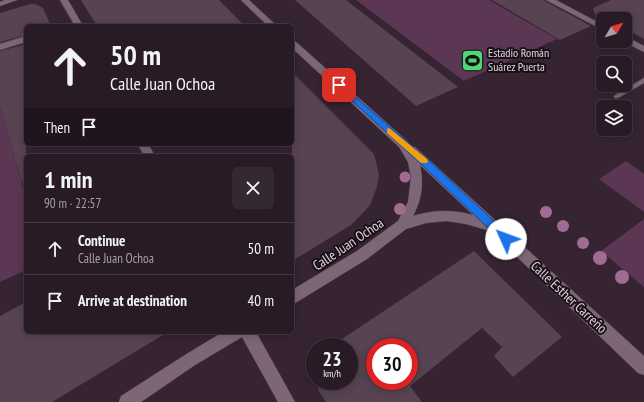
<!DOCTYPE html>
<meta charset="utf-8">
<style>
:root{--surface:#281b26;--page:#342832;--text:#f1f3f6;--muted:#a5a1a7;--line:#443943}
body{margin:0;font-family:"PT Sans Narrow",sans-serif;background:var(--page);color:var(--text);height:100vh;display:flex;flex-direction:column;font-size:15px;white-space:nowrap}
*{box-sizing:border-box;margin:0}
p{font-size:13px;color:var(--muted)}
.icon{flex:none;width:22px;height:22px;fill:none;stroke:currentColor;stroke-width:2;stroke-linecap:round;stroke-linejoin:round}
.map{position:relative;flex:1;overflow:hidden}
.panel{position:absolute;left:24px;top:154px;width:270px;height:180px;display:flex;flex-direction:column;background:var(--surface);border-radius:6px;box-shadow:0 2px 10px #0003,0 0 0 1px var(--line)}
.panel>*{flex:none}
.top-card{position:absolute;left:24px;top:24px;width:270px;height:122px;border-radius:6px;box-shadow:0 2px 10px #0003,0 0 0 1px var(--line);background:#281b26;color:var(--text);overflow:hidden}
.needle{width:26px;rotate:52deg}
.fabs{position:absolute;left:596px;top:12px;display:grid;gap:8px}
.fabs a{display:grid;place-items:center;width:36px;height:36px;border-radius:6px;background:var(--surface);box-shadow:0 2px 10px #0003,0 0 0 1px var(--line);font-size:20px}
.speed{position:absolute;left:306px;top:338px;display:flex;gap:8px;font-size:20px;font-weight:700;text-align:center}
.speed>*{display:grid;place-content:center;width:52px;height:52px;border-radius:50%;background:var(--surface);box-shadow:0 2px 10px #0003,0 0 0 1px var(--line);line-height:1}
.speed small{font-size:10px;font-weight:400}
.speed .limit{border:6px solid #d22;background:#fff;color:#111}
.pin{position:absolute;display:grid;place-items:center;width:34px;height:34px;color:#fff;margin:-17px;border-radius:8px;box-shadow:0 2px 6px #0006}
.me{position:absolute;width:44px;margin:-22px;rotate:313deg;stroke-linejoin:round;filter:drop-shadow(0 0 3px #0008)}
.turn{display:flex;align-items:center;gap:14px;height:84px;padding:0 20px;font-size:18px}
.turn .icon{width:52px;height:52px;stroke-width:2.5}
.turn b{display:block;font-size:28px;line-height:34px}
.then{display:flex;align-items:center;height:38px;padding:0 20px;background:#0003;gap:8px;font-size:15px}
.round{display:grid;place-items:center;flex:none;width:42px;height:42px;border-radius:6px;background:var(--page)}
.overview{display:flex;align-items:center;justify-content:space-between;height:68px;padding:0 20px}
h1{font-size:24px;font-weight:700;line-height:30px}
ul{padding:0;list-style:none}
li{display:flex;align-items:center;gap:12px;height:52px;padding:0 20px;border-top:1px solid var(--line)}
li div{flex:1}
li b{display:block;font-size:15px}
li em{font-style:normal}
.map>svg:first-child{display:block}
</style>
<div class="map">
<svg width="644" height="402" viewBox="0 0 644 402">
<rect width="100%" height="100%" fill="#362432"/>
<!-- green -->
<g fill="#5b3753">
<polygon points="356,0 489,0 557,39 464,81"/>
<polygon points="0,107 26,198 26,270 0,282"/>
<polygon points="626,161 644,174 644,212 599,179"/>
<polygon points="644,219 644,287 601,251"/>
</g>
<!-- building -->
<g fill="#574352" fill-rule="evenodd">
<polygon points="81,0 219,0 245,26 97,26"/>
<polygon points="295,0 346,0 458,87 416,106"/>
<polygon points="492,0 543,0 591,26 560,40"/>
<polygon points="611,0 644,0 644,39 625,29 625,19 603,19 603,21 601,22 597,20 593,8"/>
<polygon points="30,4 35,4 43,8 51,26 26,26 26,35 0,42 0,13"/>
<polygon points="26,44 26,182 22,183 0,107 0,51"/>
<polygon points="292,72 374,154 379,174 377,187 370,205 359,217 351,225 292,261"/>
<path d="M474,251L562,337L513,377L494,356L502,347L482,328L410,386L422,402H326L318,390L320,381H349V347H330ZM375,347H409V385L406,381H375Z"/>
<polygon points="26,302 26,332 168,332 52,402 0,402 0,316"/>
</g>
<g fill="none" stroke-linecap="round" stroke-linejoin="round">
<defs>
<polygon id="lane" points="644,78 644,83 618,98 614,98 614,96"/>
<g id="street">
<polygon points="5,0 17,0 0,6 0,2"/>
<polygon points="60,0 68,0 83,26 75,26"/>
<polygon points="241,0 249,0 277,26 268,26"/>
<polygon points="546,0 556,0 603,25 603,30"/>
<polygon points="26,36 26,42 0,50 0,44"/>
<polygon points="625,36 644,46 644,52 622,41 625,41"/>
<path d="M292,40L295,41L407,141L410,146L415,147L644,356V375L638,373L490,231L466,224L446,221L426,223L406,229L367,259L292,305V290L357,251L398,221L408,202L411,177L408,162L399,147L292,48ZM420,165L473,215C452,209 433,210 413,216C422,199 424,184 420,165Z"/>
<polygon points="138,144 148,144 155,156 144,156"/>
<polygon points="223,332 256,332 295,402 278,402 242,337 195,365 141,402 119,402 121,396 185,355"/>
</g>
</defs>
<!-- lane casing -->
<use href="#lane" stroke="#50414d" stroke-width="1"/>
<!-- street casing -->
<use href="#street" stroke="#50414d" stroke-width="1"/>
<!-- lane -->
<use href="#lane" fill="#7d6777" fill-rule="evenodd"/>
<!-- street -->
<use href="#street" fill="#7d6777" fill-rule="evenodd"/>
</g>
<!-- trees -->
<g fill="#a06c94">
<circle cx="405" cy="177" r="5.5"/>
<circle cx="400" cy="209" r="6"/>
<circle cx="546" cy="212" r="6"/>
<circle cx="563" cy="226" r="6"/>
<circle cx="583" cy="243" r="6"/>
<circle cx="600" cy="258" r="7"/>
<circle cx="622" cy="277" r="7"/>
</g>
<!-- route -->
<polygon fill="#1a73e8" stroke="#114b97" points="339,83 427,159 510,236 511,239 510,242 506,243 503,242 421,164 337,87 337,84"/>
<!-- slow -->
<polygon fill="#f59e0b" points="389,128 427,159 428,161 427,163 421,163 387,133 387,129"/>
<!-- icons -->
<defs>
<symbol id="stadium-square" viewBox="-11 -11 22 22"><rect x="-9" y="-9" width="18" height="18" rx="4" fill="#50d674" stroke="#191017"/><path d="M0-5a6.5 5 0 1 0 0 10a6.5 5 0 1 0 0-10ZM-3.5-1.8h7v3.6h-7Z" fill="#111"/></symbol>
</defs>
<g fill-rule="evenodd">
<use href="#stadium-square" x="460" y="48" width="25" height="25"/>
</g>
<g text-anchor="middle" stroke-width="4" stroke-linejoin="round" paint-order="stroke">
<!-- far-poi labels -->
<g font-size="12" fill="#e0d4dd" stroke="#191017" text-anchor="start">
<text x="488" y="57">Estadio Román<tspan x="488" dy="14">Suárez Puerta</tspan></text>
</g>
<!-- street labels -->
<g font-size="14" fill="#e0d4dd" stroke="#191017">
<text transform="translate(348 244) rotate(-34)" y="5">Calle Juan Ochoa</text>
<text transform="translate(569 297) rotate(43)" y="5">Calle Esther Carreño</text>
</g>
</g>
</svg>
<div class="fabs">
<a><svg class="needle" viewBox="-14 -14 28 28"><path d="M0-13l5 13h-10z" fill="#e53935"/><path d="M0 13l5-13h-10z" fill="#a5a1a7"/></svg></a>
<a><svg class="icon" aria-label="search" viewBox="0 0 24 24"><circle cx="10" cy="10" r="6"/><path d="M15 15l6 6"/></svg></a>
<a><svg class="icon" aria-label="layers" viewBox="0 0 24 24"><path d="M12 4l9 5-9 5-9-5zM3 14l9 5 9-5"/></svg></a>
</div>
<div class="speed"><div>23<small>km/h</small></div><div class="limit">30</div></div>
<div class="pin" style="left:339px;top:85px;background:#d93025"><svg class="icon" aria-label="arrive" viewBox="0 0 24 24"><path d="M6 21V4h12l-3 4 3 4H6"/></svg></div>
<svg class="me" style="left:506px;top:239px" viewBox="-20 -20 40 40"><circle r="19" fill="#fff"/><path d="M0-13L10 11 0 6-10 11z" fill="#1a73e8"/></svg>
<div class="top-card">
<div class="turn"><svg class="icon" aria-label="ahead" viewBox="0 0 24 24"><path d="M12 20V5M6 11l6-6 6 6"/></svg><div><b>50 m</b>Calle Juan Ochoa</div></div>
<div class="then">Then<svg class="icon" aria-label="arrive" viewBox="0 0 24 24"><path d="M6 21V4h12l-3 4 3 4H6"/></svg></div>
</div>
<section class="panel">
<div class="overview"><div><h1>1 min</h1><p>90 m · 22:57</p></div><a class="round"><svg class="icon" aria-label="close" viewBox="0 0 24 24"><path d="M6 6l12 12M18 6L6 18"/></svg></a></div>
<ul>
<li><svg class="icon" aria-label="ahead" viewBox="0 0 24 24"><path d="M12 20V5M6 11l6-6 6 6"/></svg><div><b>Continue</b><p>Calle Juan Ochoa</p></div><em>50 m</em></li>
<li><svg class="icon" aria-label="arrive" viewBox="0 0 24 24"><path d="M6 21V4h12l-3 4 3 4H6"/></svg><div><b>Arrive at destination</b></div><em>40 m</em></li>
</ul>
</section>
</div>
